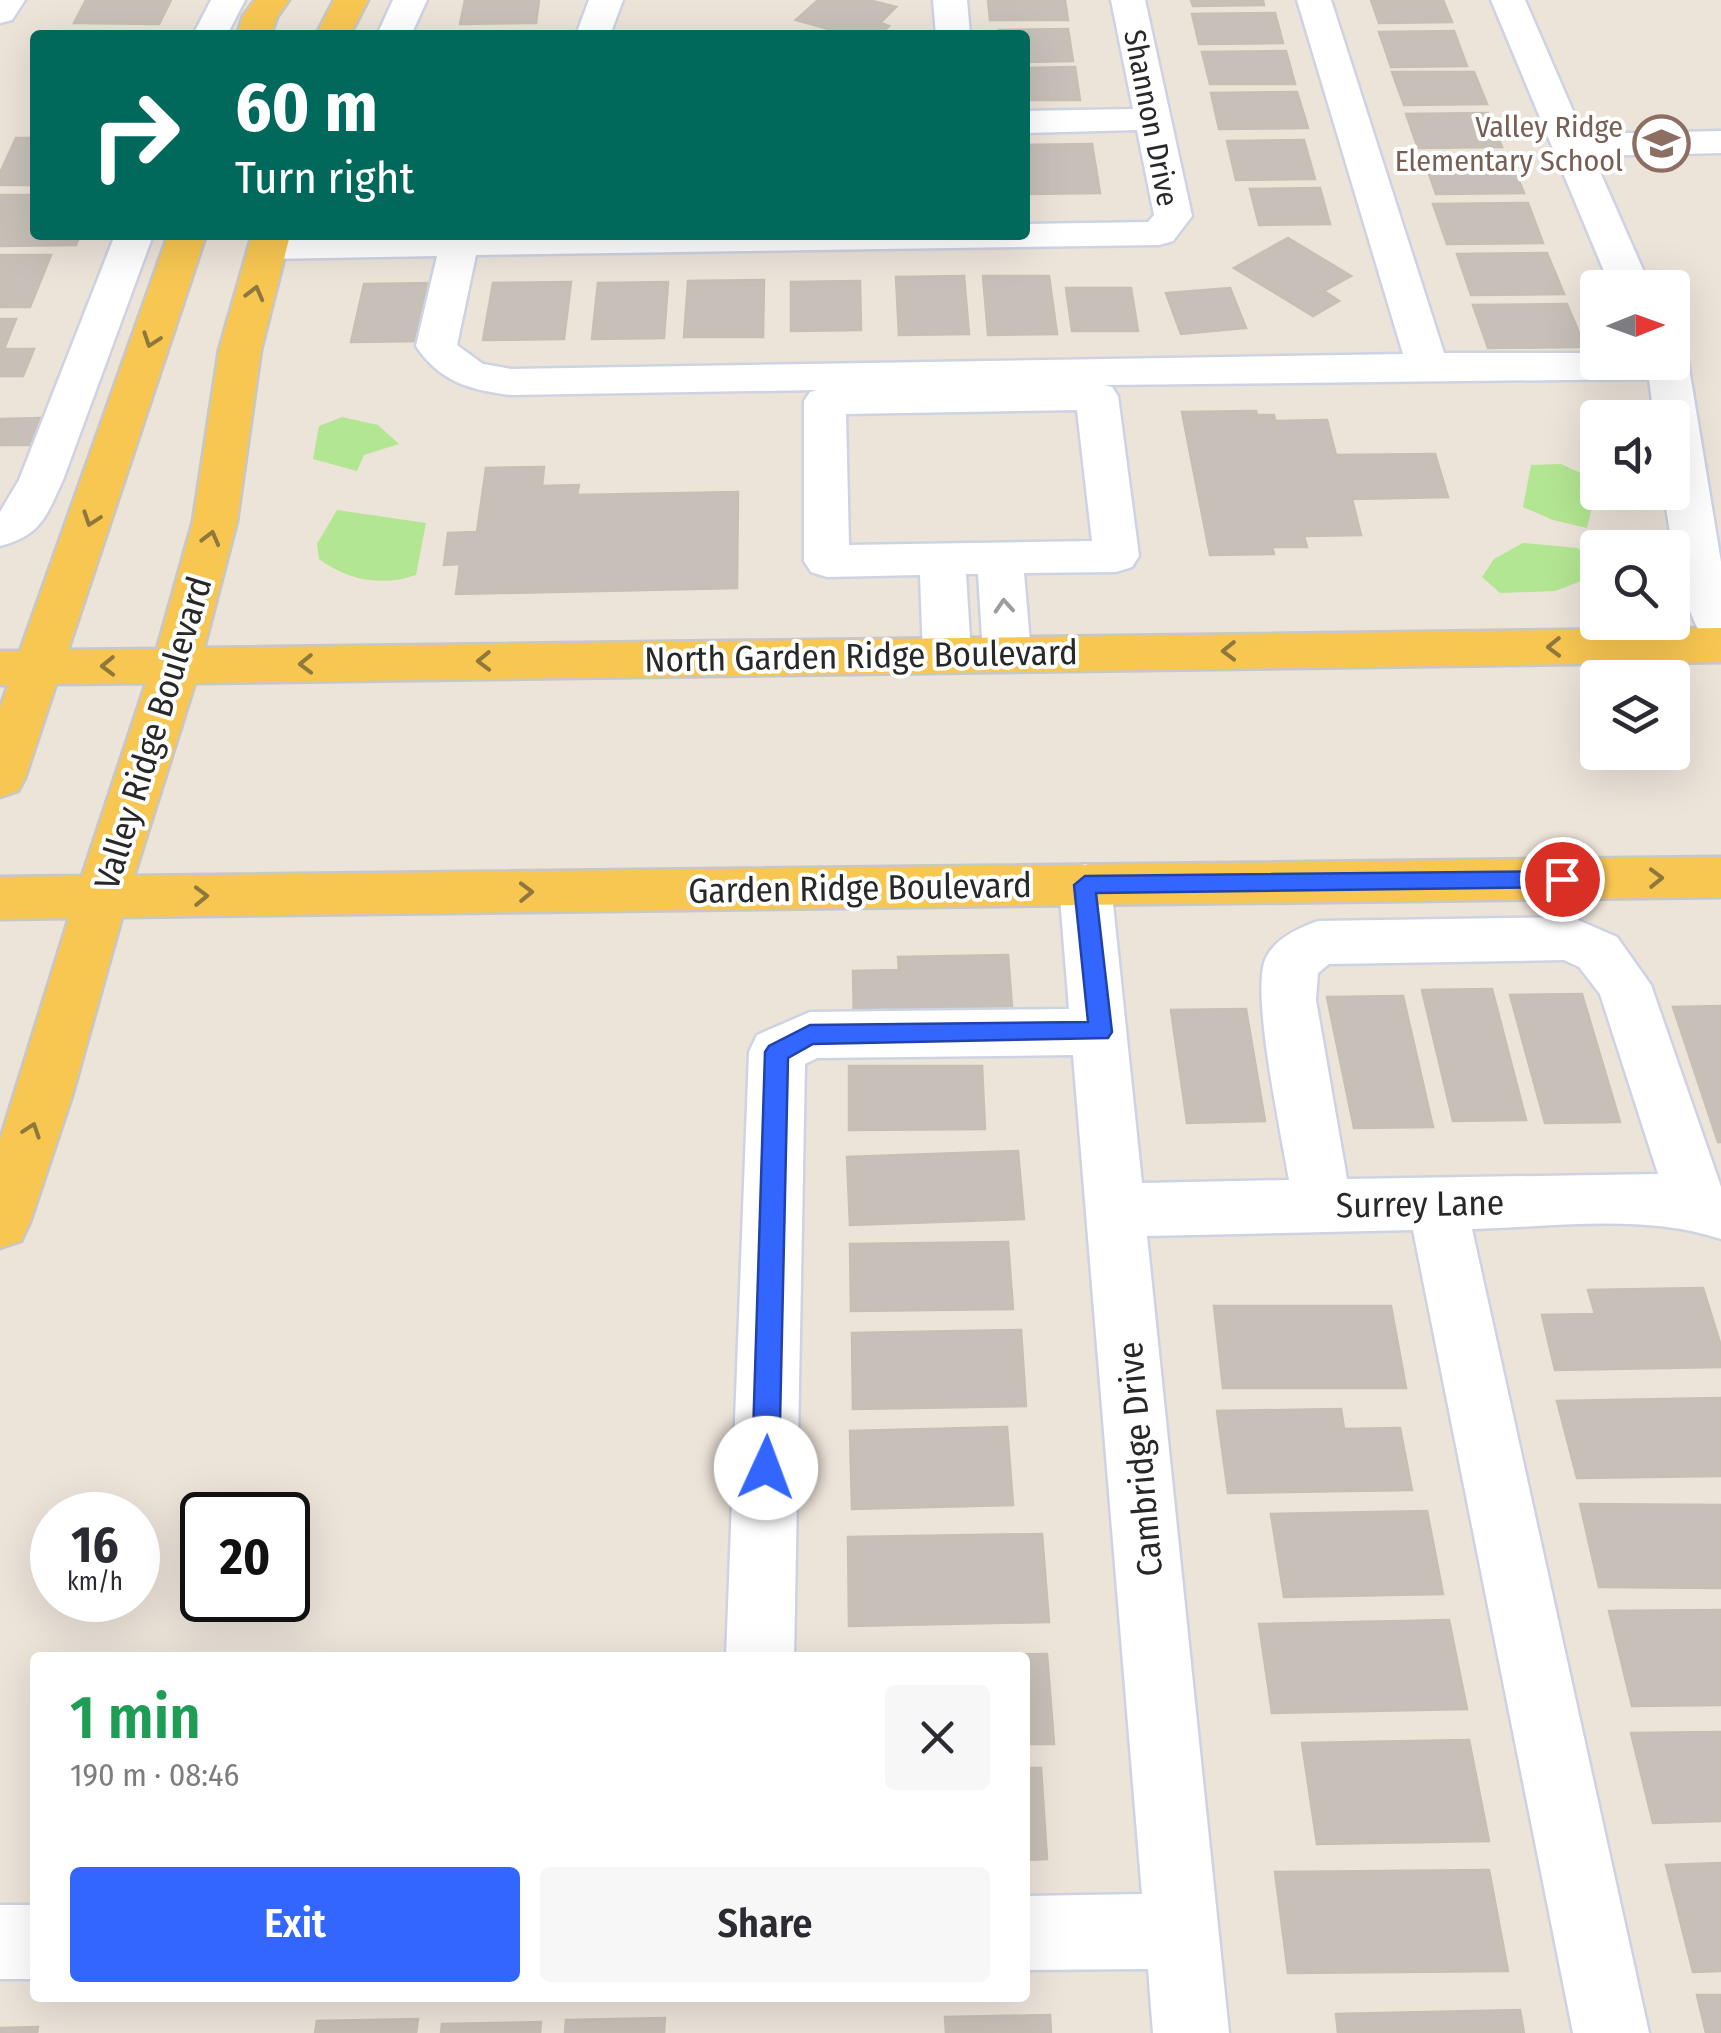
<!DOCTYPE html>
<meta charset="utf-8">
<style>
:root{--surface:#fff;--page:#f7f7f7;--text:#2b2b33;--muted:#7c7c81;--accent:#3365ff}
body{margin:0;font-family:"Fira Sans Condensed",sans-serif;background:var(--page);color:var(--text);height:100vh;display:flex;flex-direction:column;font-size:38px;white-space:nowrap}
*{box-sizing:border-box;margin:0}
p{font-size:32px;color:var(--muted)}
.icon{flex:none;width:55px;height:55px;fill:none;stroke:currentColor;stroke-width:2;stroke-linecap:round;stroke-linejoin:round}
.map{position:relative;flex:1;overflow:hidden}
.details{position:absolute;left:30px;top:1652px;width:1000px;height:350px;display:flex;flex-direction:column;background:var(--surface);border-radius:10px;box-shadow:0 10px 40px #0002}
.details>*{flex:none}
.banner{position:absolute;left:30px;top:30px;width:1000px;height:210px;border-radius:10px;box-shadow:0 10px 40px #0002;background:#00695c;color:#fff;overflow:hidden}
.needle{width:65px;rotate:89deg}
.tools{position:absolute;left:1580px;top:270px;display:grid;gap:20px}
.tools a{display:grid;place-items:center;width:110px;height:110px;border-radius:10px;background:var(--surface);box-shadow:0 10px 40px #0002;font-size:50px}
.speed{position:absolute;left:30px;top:1492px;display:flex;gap:20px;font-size:50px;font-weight:700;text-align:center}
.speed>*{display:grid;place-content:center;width:130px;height:130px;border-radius:50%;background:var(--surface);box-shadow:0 10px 40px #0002;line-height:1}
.speed small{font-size:25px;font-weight:400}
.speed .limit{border:5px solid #111;border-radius:15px;background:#fff;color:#111}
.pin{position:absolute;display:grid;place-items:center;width:85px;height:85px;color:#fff;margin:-42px;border:5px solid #fff;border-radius:50%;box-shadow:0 2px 10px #0007}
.me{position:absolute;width:110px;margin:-55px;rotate:2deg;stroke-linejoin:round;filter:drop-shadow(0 0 8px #0008)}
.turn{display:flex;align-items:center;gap:35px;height:210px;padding:0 40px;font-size:45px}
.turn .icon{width:130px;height:130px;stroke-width:2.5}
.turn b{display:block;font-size:70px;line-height:85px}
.round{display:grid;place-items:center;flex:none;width:105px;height:105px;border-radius:10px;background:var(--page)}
.head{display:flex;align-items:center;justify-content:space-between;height:170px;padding:0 40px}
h1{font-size:60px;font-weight:600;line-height:75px;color:#1e9e55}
.action{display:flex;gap:20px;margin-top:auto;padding:20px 40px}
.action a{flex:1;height:115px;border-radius:10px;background:var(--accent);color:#fff;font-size:40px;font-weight:600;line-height:115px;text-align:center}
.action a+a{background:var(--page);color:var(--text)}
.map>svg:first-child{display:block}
</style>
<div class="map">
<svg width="1721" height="2033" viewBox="0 0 1721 2033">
<rect width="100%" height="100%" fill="#ece3d9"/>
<!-- green -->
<g fill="#b3e692">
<polygon points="342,417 378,425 399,444 364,455 357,471 313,459 319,426"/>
<polygon points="1561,464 1587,476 1592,508 1587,528 1553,520 1523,507 1531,465"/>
<path d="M337,510L426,523L416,575C382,587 347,580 319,559L317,544Z"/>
<polygon points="1523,543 1578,548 1597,569 1597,575 1555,591 1500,593 1482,577 1494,559"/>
</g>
<!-- building -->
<g fill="#c7c0b9" stroke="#c7bfb3" stroke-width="2.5">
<polygon points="86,0 171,0 159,24 74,23"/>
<polygon points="465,0 539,0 536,23 460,24"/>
<polygon points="818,0 869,0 896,7 880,23 889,26 880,35 849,35 796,20"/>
<polygon points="988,0 1065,0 1068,20 990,20"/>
<polygon points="1191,0 1263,0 1264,5 1193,6"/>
<polygon points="1371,0 1443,0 1452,22 1379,23"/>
<polygon points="1275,13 1283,43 1199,44 1192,14"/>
<polygon points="1068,29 1073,61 1025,62 1025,35 1000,35 999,30"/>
<polygon points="1454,31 1467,66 1391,67 1379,32"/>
<polygon points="1286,51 1295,84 1210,84 1202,52"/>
<polygon points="1075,67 1080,100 1025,100 1025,68"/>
<polygon points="1392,72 1474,72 1487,104 1404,105"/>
<polygon points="1297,92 1308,128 1219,129 1211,93"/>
<polygon points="1488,113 1502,147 1418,148 1406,114"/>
<polygon points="16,138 35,138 35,185 0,185 0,173"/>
<polygon points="1304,140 1315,179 1236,180 1227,141"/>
<polygon points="1092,144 1100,193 1027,194 1025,145"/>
<polygon points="1423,157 1509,157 1524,193 1436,194"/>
<polygon points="1320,188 1330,224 1259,225 1250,189"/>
<polygon points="0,195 35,195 35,235 80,235 76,245 0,246"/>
<polygon points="1528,203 1543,243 1447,244 1433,204"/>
<polygon points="1288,238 1351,276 1324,291 1339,301 1313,316 1234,268"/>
<polygon points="1547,253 1564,294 1471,295 1457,254"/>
<polygon points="0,255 51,255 30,307 0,307"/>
<polygon points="964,276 969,334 899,335 896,277"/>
<polygon points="983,276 1049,276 1057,334 988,335"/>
<polygon points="764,280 763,337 684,337 688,281"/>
<polygon points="860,281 861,330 791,331 791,282"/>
<polygon points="571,282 564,339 483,340 493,283"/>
<polygon points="668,282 664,338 592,339 598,283"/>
<polygon points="435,283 424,341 351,342 364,284"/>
<polygon points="1066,288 1131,288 1138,331 1072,331"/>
<polygon points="1230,288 1246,328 1181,334 1166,293"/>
<polygon points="1567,304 1585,347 1488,348 1473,305"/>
<polygon points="0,319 16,319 4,349 34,349 23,376 0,376"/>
<polygon points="1256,411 1257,415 1274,415 1275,421 1327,420 1336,455 1435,454 1448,497 1352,499 1361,535 1304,536 1307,547 1272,547 1274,554 1210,555 1182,412"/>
<polygon points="40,418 31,445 0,445 0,419"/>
<polygon points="544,467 542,486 579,485 577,495 738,492 737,588 456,594 460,564 444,565 448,533 477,532 486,468"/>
<polygon points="1008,955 1013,1019 854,1021 853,971 899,970 898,957"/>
<polygon points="1492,989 1526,1120 1453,1121 1422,990"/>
<polygon points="1582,994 1620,1122 1545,1123 1510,995"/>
<polygon points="1403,996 1433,1127 1354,1128 1327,997"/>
<polygon points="1721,1006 1721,1142 1718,1142 1673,1007"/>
<polygon points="1246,1009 1265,1121 1187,1123 1171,1010"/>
<polygon points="849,1066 982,1066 985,1129 849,1130"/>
<polygon points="1018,1151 1024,1219 850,1225 847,1157"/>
<polygon points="1008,1242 1013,1309 851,1311 850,1244"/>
<polygon points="1703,1288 1721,1346 1721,1367 1555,1370 1542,1315 1595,1314 1588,1290"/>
<polygon points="1214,1306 1391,1306 1406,1388 1223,1388"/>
<polygon points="1021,1330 1026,1406 853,1409 852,1333"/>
<polygon points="1721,1398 1721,1476 1577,1478 1557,1401"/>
<polygon points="1341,1409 1344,1429 1400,1428 1412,1490 1228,1493 1217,1411"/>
<polygon points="1007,1427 1013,1505 852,1509 850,1431"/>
<polygon points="1580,1504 1721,1505 1721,1588 1599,1587"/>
<polygon points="1427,1511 1443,1594 1284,1597 1271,1514"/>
<polygon points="1042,1534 1049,1622 849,1626 848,1537"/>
<polygon points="1721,1610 1721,1705 1632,1706 1609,1611"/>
<polygon points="1449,1620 1467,1709 1272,1713 1259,1624"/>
<polygon points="1047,1654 1054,1744 1025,1744 1025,1658 846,1658"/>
<polygon points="1721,1732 1721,1821 1653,1823 1631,1733"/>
<polygon points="1469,1740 1489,1841 1317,1844 1302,1743"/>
<polygon points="1025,1768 1041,1768 1047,1859 1025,1860"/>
<polygon points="1721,1863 1721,1971 1693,1972 1666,1865"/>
<polygon points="1489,1870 1508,1971 1288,1973 1275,1872"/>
<polygon points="1697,1995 1721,1995 1721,2033 1706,2033"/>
<polygon points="1520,2010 1524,2033 1338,2033 1336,2014"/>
<polygon points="1050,2015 1051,2033 946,2033 945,2017"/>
<polygon points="665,2018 664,2033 565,2033 566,2020"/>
<polygon points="418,2019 416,2033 315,2033 317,2021"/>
<polygon points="541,2022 540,2033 441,2033 442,2024"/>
<polygon points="38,2027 37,2033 0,2033 0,2028"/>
</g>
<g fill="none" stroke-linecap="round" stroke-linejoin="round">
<defs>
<g id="minor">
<polygon points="0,0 25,0 12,20 0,23"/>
<polygon points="211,0 245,0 227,35 193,35"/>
<polygon points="393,0 427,0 411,35 377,35"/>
<polygon points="589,0 623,0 610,35 576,35"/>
<polygon points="933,0 967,0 970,35 936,35"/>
<path d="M1111,0H1145L1192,216L1173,241L1159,245L476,255L457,345L483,364L511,369L1403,354L1297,0H1331L1444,353H1598V362H1672V351L1682,353L1688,362L1721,562V645L1704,640C1678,595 1671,542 1664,492H1672V418H1654L1649,379L1104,385L1112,387L1118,396L1139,556L1132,567L1116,572L1024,573L1031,654L1024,666L1007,671L990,666L983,654L978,574H966L971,655L964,667L947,672L930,667L923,655L920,575L827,577L811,572L804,561V401L810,392L817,390L511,395C470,390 440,382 416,346L437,256L268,259L254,255L249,247L254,239L268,235H1025V224L1148,222L1154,215L1137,130L1025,133V111L1133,109ZM1077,410L1092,541L849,545L846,414Z"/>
<polygon points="1491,0 1525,0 1583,134 1721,131 1721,153 1593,156 1651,288 1611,288"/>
<path d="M115,235H153L63,480C46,516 42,535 0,546V512L19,480Z"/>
<path d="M1085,864L1103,870L1111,885L1142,1183L1289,1180C1281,1132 1253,1004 1264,963C1271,940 1298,928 1318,921L1571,917L1617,937L1651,985L1721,1187V1239C1644,1213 1553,1227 1472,1229L1649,2033H1573L1413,1230L1147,1236L1229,2033H1153L1148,1969L1025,1970V1896L1142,1894L1073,1055L817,1058L805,1064L794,1658H726L749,1052L757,1035L810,1012L1069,1009L1059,885L1067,870ZM1564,960L1579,967L1600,994L1658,1174L1347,1179L1316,1000L1318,973L1329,964Z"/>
<rect x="0" y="1905" width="35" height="74"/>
</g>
<g id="major">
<polygon points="255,0 289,0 277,17 271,35 237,35 243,16"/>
<polygon points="334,0 368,0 350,35 316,35"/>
<polygon points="168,235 206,235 68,650 157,649 193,521 219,350 252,235 290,235 261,350 237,521 204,648 1721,628 1721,662 195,683 134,876 1721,857 1721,897 122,917 72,1096 30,1222 21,1241 0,1248 0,1140 69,918 0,919 0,877 82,876 146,683 56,684 25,778 18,791 0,797 0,708 8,685 0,685 0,651 20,651"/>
</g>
</defs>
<!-- minor casing -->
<use href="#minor" stroke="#ced3e3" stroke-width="5"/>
<!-- major casing -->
<use href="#major" stroke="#c7c7c7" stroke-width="5"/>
<!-- minor -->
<use href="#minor" fill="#fff" fill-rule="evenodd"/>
<!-- major -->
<use href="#major" fill="#f8c752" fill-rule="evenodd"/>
</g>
<!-- one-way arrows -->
<defs><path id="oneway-chevron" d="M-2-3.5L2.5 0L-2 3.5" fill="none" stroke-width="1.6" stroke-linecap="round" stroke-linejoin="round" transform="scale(2.5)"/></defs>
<g stroke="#90783d">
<use href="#oneway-chevron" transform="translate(255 293) rotate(-75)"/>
<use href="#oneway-chevron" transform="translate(151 340) rotate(109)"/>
<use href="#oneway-chevron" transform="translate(91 519) rotate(109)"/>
<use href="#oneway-chevron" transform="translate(211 538) rotate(-75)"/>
<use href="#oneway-chevron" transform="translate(1554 647) rotate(179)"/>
<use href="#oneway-chevron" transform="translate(1229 651) rotate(179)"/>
<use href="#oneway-chevron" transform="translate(484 661) rotate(179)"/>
<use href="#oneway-chevron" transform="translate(306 664) rotate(179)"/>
<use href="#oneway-chevron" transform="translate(108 666) rotate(179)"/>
<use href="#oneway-chevron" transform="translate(1656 878) rotate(-1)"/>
<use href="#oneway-chevron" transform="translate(526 892) rotate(-1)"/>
<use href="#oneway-chevron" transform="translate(201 896) rotate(-1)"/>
<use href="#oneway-chevron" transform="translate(32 1130) rotate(-71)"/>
</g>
<use stroke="#9e9e9e" href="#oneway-chevron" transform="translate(1004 606) rotate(-94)"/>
<!-- route -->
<polygon fill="#3365ff" stroke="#2142a6" stroke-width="2.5" points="1562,871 1573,879 1562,887 1096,893 1112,1032 1108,1038 813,1044 788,1058 779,1468 775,1478 766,1481 756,1478 752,1468 765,1052 769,1046 810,1025 1088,1022 1074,885 1085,876"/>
<!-- icons -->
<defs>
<symbol id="school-ring" viewBox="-11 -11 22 22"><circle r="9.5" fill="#fff" stroke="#8d6e63" stroke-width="1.5"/><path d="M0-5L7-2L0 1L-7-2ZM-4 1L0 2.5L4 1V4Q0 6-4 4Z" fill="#8d6e63"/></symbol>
</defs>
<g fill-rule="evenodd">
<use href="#school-ring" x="1630" y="112" width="63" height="63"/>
</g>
<g text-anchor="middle" stroke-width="8" stroke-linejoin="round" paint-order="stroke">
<!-- far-street labels -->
<g font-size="30" fill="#282828" stroke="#fff">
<text transform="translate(1151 118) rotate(79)" y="10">Shannon Drive</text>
</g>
<!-- far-education labels -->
<g font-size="30" fill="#785e54" stroke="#fff" text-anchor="end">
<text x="1623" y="137">Valley Ridge<tspan x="1623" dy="34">Elementary School</tspan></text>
</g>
<!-- street labels -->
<g font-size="35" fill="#282828" stroke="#fff">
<text transform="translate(861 656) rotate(-1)" y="12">North Garden Ridge Boulevard</text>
<text transform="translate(153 733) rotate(-73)" y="12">Valley Ridge Boulevard</text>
<text transform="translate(860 888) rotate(-1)" y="12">Garden Ridge Boulevard</text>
<text transform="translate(1420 1204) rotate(-1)" y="12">Surrey Lane</text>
<text transform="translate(1140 1459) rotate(-95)" y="12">Cambridge Drive</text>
</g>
</g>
</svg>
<div class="tools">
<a><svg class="needle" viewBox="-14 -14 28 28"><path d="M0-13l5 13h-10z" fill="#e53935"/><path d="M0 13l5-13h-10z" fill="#7c7c81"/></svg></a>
<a><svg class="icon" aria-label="sound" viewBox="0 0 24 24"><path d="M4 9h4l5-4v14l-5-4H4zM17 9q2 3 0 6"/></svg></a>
<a><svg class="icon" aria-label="search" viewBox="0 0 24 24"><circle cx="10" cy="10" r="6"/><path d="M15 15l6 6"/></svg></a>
<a><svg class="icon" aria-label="layers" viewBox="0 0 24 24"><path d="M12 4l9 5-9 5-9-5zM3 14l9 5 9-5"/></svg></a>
</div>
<div class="speed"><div>16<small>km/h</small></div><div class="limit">20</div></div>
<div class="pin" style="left:1562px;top:879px;background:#d93025"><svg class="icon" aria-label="arrive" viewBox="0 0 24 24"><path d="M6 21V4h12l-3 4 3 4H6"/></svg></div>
<svg class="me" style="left:766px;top:1468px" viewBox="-20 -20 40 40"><circle r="19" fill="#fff"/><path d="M0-13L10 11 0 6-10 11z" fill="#3365ff"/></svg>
<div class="banner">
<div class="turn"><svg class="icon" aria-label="right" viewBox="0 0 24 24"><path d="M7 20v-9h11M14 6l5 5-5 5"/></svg><div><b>60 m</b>Turn right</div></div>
</div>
<section class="details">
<div class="head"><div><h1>1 min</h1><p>190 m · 08:46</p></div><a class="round"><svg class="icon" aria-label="close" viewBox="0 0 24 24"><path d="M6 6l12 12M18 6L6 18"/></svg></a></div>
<div class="action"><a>Exit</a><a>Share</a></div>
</section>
</div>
